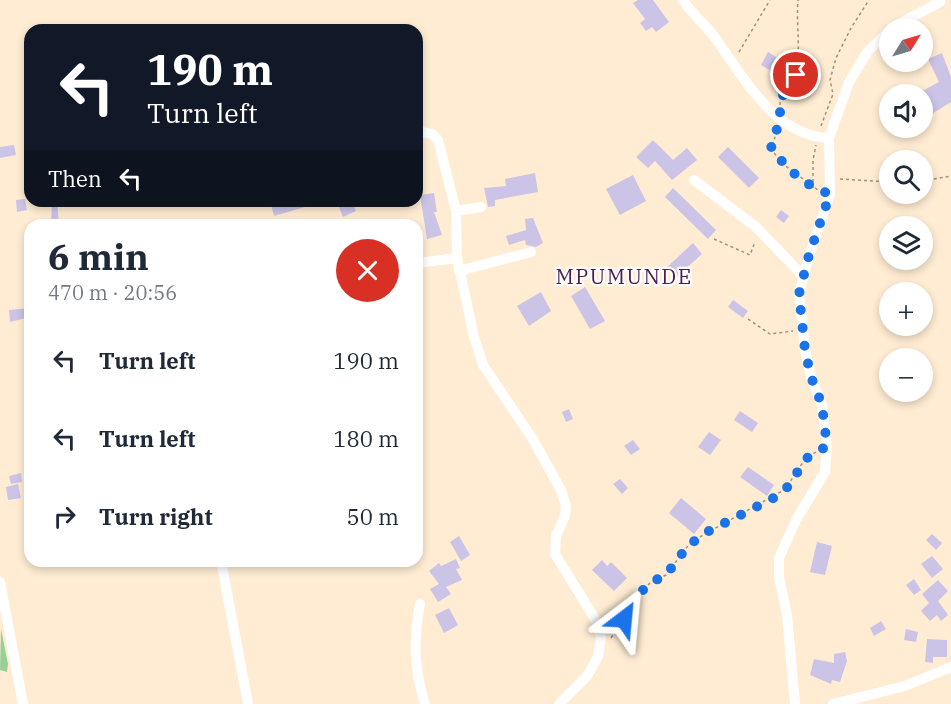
<!DOCTYPE html>
<meta charset="utf-8">
<style>
:root{--surface:#fff;--page:#f2f2f3;--text:#1f2937;--muted:#747a83}
body{margin:0;font-family:"IBM Plex Serif",serif;background:var(--page);color:var(--text);height:100vh;display:flex;flex-direction:column;font-size:22px;white-space:nowrap}
*{box-sizing:border-box;margin:0}
p{font-size:20px;color:var(--muted)}
.icon{flex:none;width:33px;height:33px;fill:none;stroke:currentColor;stroke-width:2;stroke-linecap:round;stroke-linejoin:round}
.map{position:relative;flex:1;overflow:hidden}
.panel{position:absolute;left:24px;top:219px;width:399px;height:348px;display:flex;flex-direction:column;background:var(--surface);border-radius:18px;box-shadow:0 3px 9px #0003}
.panel>*{flex:none}
.banner{position:absolute;left:24px;top:24px;width:399px;height:183px;border-radius:18px;box-shadow:0 3px 9px #0003;background:#111827;color:#fff;overflow:hidden}
.needle{width:39px;rotate:53deg}
.buttons{position:absolute;left:879px;top:18px;display:grid;gap:12px}
.buttons a{display:grid;place-items:center;width:54px;height:54px;border-radius:50%;background:var(--surface);box-shadow:0 3px 9px #0003;font-size:30px}
.pin{position:absolute;display:grid;place-items:center;width:51px;height:51px;color:#fff;margin:-26px;border:3px solid #fff;border-radius:50%;box-shadow:0 2px 6px #0007}
.me{position:absolute;width:66px;margin:-33px;rotate:29deg;stroke-linejoin:round;filter:drop-shadow(0 0 4px #0008)}
.turn{display:flex;align-items:center;gap:21px;height:126px;padding:0 24px;font-size:27px}
.turn .icon{width:78px;height:78px;stroke-width:2.5}
.turn b{display:block;font-size:42px;line-height:51px}
.then{display:flex;align-items:center;height:57px;padding:0 24px;background:#0003;gap:12px;font-size:22px}
.round{display:grid;place-items:center;flex:none;width:63px;height:63px;border-radius:32px;background:var(--page)}
.summary{display:flex;align-items:center;justify-content:space-between;height:102px;padding:0 24px}
h1{font-size:36px;font-weight:700;line-height:45px}
ul{padding:0;list-style:none}
li{display:flex;align-items:center;gap:18px;height:78px;padding:0 24px}
li div{flex:1}
li b{display:block;font-size:22px}
li em{font-style:normal}
.map>svg:first-child{display:block}
</style>
<div class="map">
<svg width="951" height="704" viewBox="0 0 951 704">
<rect width="100%" height="100%" fill="#ffecd3"/>
<!-- forest -->
<polygon fill="#98ce98" points="1,629 8,664 7,672 0,670"/>
<!-- building -->
<g fill="#cbc4e7">
<polygon points="638,0 653,0 669,22 656,32 652,27 646,31 640,23 645,19 633,3"/>
<polygon points="768,52 792,67 784,79 761,65"/>
<polygon points="942,53 951,77 951,102 930,115 922,100 922,91 939,82 928,59"/>
<polygon points="653,140 673,160 687,148 697,160 672,180 655,161 648,168 636,157"/>
<polygon points="14,145 16,155 0,158 0,147"/>
<polygon points="728,147 759,178 749,188 718,157"/>
<polygon points="535,173 538,192 495,200 495,206 488,207 484,188 506,186 505,179"/>
<polygon points="633,175 646,201 620,215 606,189"/>
<polygon points="673,188 716,230 708,239 665,197"/>
<polygon points="434,193 437,212 434,212 442,235 427,239 420,195"/>
<polygon points="25,199 27,210 17,212 16,200"/>
<polygon points="52,201 57,201 59,225 51,225"/>
<polygon points="270,201 318,201 319,203 274,216"/>
<polygon points="352,202 356,211 343,217 339,207"/>
<polygon points="781,210 789,216 784,223 776,217"/>
<polygon points="533,218 543,243 536,247 526,245 525,240 509,245 506,236 526,230 525,219"/>
<polygon points="693,243 702,254 675,278 666,268"/>
<polygon points="585,287 605,321 590,329 571,296"/>
<polygon points="541,292 551,311 529,326 517,306"/>
<polygon points="733,300 748,311 743,318 728,307"/>
<polygon points="30,308 30,317 10,322 9,310"/>
<polygon points="569,409 573,419 566,422 562,412"/>
<polygon points="740,411 758,423 752,432 734,420"/>
<polygon points="709,432 721,440 710,455 698,447"/>
<polygon points="633,440 640,449 631,455 624,446"/>
<polygon points="748,467 774,485 767,496 740,477"/>
<polygon points="21,473 22,482 11,484 9,476"/>
<polygon points="620,479 628,488 622,494 613,484"/>
<polygon points="18,484 21,498 8,500 6,487"/>
<polygon points="681,498 706,519 694,534 669,513"/>
<polygon points="932,534 942,543 936,550 926,540"/>
<polygon points="459,536 470,555 461,561 450,542"/>
<polygon points="817,542 832,546 825,575 810,572"/>
<polygon points="932,556 943,569 932,578 921,564"/>
<polygon points="456,559 460,568 456,569 462,580 446,587 451,594 438,602 430,589 439,584 429,571 439,563 441,566"/>
<polygon points="602,560 607,566 611,562 627,578 614,591 592,570"/>
<polygon points="914,579 921,590 914,595 906,585"/>
<polygon points="938,580 948,591 938,601 948,615 941,621 937,615 930,621 921,611 929,603 922,594"/>
<polygon points="449,608 458,625 444,633 435,615"/>
<polygon points="881,621 886,629 874,636 870,628"/>
<polygon points="906,629 918,632 916,642 904,640"/>
<polygon points="927,639 947,640 947,657 933,657 933,663 925,662"/>
<polygon points="845,652 847,661 840,682 832,680 831,684 810,675 814,659 834,663 834,654"/>
</g>
<g fill="none" stroke-linecap="round" stroke-linejoin="round">
<!-- path -->
<g stroke="#a0917e" stroke-width="1.5" stroke-dasharray="3 3" stroke-linecap="butt">
<polyline points="739,52 770,0"/>
<path d="M780,105C780,91 793,84 796,71C801,51 796,22 798,0"/>
<polyline points="821,126 833,94 830,80 836,58 851,28 869,0"/>
<polyline points="777,131 771,149 783,164 818,190"/>
<polyline points="840,179 890,182"/>
<polyline points="922,181 951,176"/>
<polyline points="813,188 813,160 816,145"/>
<polyline points="714,239 750,255 755,242"/>
<polyline points="748,319 770,334 793,331"/>
<polyline points="611,638 624,619 627,606 650,583 666,575 687,547 703,535 786,489 797,470 807,458 816,452"/>
</g>
<!-- minor -->
<g stroke="#fff" stroke-width="10">
<path d="M683,0C691,13 703,22 713,35C742,74 773,136 829,138"/>
<polyline points="891,28 940,2 936,0"/>
<polyline points="417,131 432,134 438,140 456,211 457,258 474,337 483,365 532,438 561,490 566,506 565,516 556,536 555,554 595,619 601,637 598,657 587,676 559,704"/>
<polyline points="694,180 756,227 804,277"/>
<polyline points="456,211 481,207"/>
<polyline points="417,263 457,258"/>
<polyline points="459,271 531,252"/>
<polyline points="221,561 248,704"/>
<polyline points="0,582 23,704"/>
<path d="M420,604C413,640 414,669 425,704"/>
<polyline points="795,704 787,615 779,577 779,558 796,520 825,472 827,446 822,405 811,377 805,350 799,294 809,256 830,194 829,138 849,82 868,51 890,30"/>
<polyline points="833,704 905,686 951,667"/>
</g>
</g>
<g fill="none" stroke-linecap="round" stroke-linejoin="round">
<!-- route -->
<path stroke="#1a73e8" stroke-width="10" stroke-dasharray="0 18" d="M624,619L627,606L650,583L666,575L687,547L703,534L772,499L786,489L807,458L827,446L822,405L811,377L805,350L799,294L809,255L830,194C805,186 787,169 771,148L780,119V100L796,75"/>
</g>
<g text-anchor="middle" stroke-width="4.5" stroke-linejoin="round" paint-order="stroke">
<!-- quarter labels -->
<g font-size="21" letter-spacing="1.5" fill="#4c1e50" stroke="#fff">
<text x="624" y="284">MPUMUNDE</text>
</g>
</g>
</svg>
<div class="buttons">
<a><svg class="needle" viewBox="-14 -14 28 28"><path d="M0-13l5 13h-10z" fill="#e53935"/><path d="M0 13l5-13h-10z" fill="#747a83"/></svg></a>
<a><svg class="icon" aria-label="sound" viewBox="0 0 24 24"><path d="M4 9h4l5-4v14l-5-4H4zM17 9q2 3 0 6"/></svg></a>
<a><svg class="icon" aria-label="search" viewBox="0 0 24 24"><circle cx="10" cy="10" r="6"/><path d="M15 15l6 6"/></svg></a>
<a><svg class="icon" aria-label="layers" viewBox="0 0 24 24"><path d="M12 4l9 5-9 5-9-5zM3 14l9 5 9-5"/></svg></a>
<a>+</a>
<a>−</a>
</div>
<div class="pin" style="left:796px;top:75px;background:#d93025"><svg class="icon" aria-label="arrive" viewBox="0 0 24 24"><path d="M6 21V4h12l-3 4 3 4H6"/></svg></div>
<svg class="me" style="left:624px;top:619px" viewBox="-20 -20 40 40"><path d="M0-17L14 15 0 8-14 15z" fill="#1a73e8" stroke="#fff" stroke-width="4"/></svg>
<div class="banner">
<div class="turn"><svg class="icon" aria-label="left" viewBox="0 0 24 24"><path d="M17 20v-9H6M10 6l-5 5 5 5"/></svg><div><b>190 m</b>Turn left</div></div>
<div class="then">Then<svg class="icon" aria-label="left" viewBox="0 0 24 24"><path d="M17 20v-9H6M10 6l-5 5 5 5"/></svg></div>
</div>
<section class="panel">
<div class="summary"><div><h1>6 min</h1><p>470 m · 20:56</p></div><a class="round" style="background:#d93025;color:#fff"><svg class="icon" aria-label="close" viewBox="0 0 24 24"><path d="M6 6l12 12M18 6L6 18"/></svg></a></div>
<ul>
<li><svg class="icon" aria-label="left" viewBox="0 0 24 24"><path d="M17 20v-9H6M10 6l-5 5 5 5"/></svg><div><b>Turn left</b></div><em>190 m</em></li>
<li><svg class="icon" aria-label="left" viewBox="0 0 24 24"><path d="M17 20v-9H6M10 6l-5 5 5 5"/></svg><div><b>Turn left</b></div><em>180 m</em></li>
<li><svg class="icon" aria-label="right" viewBox="0 0 24 24"><path d="M7 20v-9h11M14 6l5 5-5 5"/></svg><div><b>Turn right</b></div><em>50 m</em></li>
</ul>
</section>
</div>
